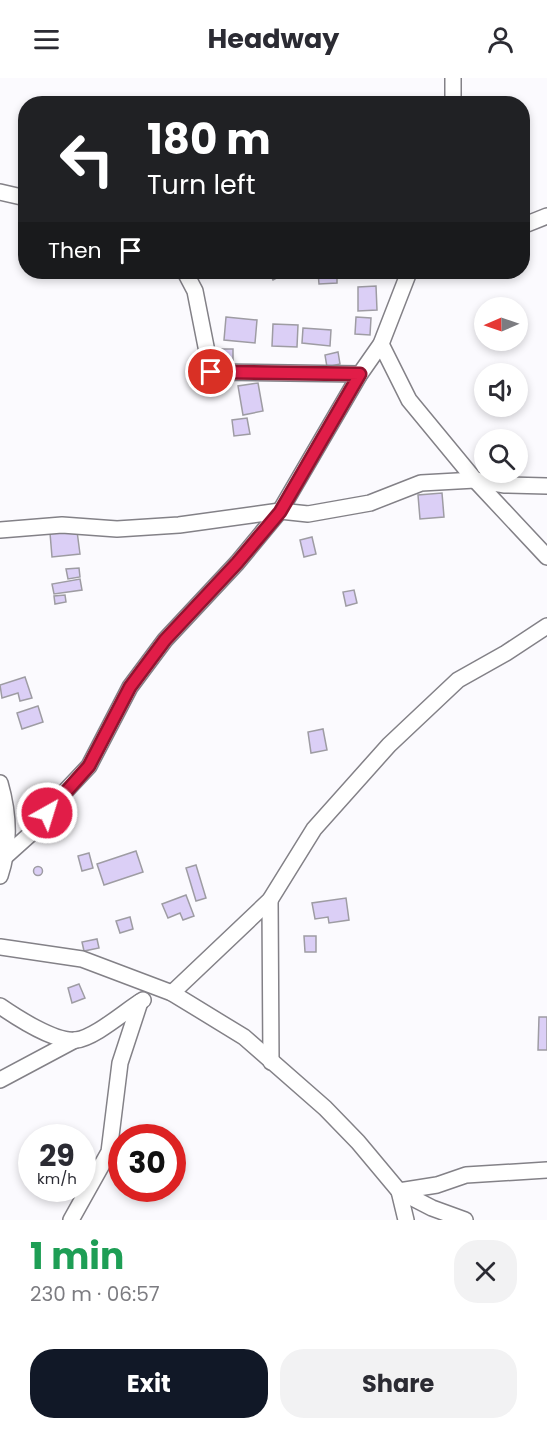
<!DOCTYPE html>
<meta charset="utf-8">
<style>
:root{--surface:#fff;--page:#f2f2f3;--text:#2b2b33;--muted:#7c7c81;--accent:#111827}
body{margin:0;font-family:Poppins,sans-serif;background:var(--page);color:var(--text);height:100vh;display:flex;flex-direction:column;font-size:22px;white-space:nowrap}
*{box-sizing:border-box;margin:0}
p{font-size:20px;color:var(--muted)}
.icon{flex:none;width:33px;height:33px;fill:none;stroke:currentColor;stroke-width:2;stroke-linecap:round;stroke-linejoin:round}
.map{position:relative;height:1142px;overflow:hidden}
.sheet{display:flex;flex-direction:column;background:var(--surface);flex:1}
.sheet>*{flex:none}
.guide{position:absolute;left:18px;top:18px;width:512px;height:183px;border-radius:24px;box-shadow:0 3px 9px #0003;background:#202124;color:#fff;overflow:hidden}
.needle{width:39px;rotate:268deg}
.fabs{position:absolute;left:474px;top:219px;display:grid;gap:12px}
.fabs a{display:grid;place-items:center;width:54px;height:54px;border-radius:50%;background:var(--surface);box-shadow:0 3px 9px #0003;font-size:30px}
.speed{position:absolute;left:18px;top:1046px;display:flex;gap:12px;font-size:30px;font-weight:700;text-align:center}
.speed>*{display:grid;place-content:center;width:78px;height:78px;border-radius:50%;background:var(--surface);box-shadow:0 3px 9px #0003;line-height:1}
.speed small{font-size:15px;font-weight:400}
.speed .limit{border:9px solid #d22;background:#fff;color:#111}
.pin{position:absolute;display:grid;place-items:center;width:51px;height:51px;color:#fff;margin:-26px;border:3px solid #fff;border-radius:50%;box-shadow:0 2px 6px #0007}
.me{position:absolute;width:66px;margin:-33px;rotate:39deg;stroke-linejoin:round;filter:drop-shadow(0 0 4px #0008)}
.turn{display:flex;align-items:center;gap:21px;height:126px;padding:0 30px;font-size:27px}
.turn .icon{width:78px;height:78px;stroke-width:2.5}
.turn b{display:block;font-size:42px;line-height:51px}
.then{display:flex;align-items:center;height:57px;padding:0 30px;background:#0003;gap:12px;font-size:22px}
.round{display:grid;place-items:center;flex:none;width:63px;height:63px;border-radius:24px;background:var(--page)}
.head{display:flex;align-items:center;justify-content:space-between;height:102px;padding:0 30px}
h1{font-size:36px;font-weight:700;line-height:45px;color:#1e9e55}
.cta{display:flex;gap:12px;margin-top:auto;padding:12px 30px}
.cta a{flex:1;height:69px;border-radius:24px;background:var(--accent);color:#fff;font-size:24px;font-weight:700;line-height:69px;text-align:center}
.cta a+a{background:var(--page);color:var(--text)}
header{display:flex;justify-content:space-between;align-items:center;height:78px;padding:0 30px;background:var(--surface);font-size:27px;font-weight:700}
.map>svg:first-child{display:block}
</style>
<header><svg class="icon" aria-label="menu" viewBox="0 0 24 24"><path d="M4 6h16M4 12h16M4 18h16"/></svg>Headway<svg class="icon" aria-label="person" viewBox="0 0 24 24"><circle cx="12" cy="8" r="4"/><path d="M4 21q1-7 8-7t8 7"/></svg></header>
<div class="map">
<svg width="547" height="1142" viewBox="0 0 547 1142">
<rect width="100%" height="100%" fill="#fbfafe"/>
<!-- building -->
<g fill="#dbcff6" stroke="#9e9ca3" stroke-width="1.5">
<polygon points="269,194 288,194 273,202"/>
<polygon points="318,194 337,194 337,205 319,206"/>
<polygon points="376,208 377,232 358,233 358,209"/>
<polygon points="226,239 257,242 255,265 224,262"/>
<polygon points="356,239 371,240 370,257 355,256"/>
<polygon points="273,246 298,247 297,269 272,268"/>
<polygon points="303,250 331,252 330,268 302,265"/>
<polygon points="220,271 233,271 233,285 220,286"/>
<polygon points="338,274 340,286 327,289 325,277"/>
<polygon points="258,305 263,333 243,337 238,308"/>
<polygon points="247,340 250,356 234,358 232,342"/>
<polygon points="442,415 444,439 420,441 418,417"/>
<polygon points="77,453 80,476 52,479 50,455"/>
<polygon points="312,459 316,476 304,479 300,462"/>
<polygon points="79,490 80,499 68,501 66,491"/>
<polygon points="80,501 82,512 54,516 52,506"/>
<polygon points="354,512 357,525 346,528 343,514"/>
<polygon points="65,517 66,524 55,526 54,518"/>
<polygon points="25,599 32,620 20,623 18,615 2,620 0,607"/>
<polygon points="38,628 43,644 22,651 17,635"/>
<polygon points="323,651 327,672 311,675 308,654"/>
<polygon points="136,773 143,794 104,807 97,786"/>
<polygon points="89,775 93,790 82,793 78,778"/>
<polygon points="196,787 206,820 196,823 186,790"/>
<circle cx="38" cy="793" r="4.5"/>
<polygon points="186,817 194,838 183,842 180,835 168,840 162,826"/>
<polygon points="346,820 349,842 329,845 328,839 315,841 312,825"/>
<polygon points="130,839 133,851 120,855 116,843"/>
<polygon points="304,858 316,858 316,874 305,874"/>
<polygon points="97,861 99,870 84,873 82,864"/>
<polygon points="79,906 85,920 72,925 68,910"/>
<polygon points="539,939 547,939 547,972 538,972"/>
</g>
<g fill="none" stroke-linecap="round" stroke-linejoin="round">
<defs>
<g id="minor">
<polyline points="453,26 453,0"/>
<polyline points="0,114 26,120"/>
<polyline points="522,148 547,138"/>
<polyline points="185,194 195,213 211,294 360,296"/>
<polyline points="381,266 409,322 475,402 547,479"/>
<polyline points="0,452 62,447 117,451 179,447 280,433 308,436 370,425 421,405 475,402 505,407 547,408"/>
<path d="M0,705C9,736 10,768 0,798"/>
<polyline points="0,770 7,777 36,751 59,720 89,688 130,609 165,562 237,485 280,433 360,296 381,266 409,194"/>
<polyline points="270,822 271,984"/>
<polyline points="0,869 82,881 172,915 244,959 325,1030 358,1064 399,1113 432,1130 465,1142"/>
<polyline points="172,915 270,822 314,751 389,667 458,602 506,575 547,548"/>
<path d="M0,928C16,939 56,965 76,962C95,960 126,932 143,922"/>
<polyline points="0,1002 75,962"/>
<polyline points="399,1113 437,1107 466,1097 547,1092"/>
<polyline points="399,1113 406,1142"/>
<polyline points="71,1142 109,1074 120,985 140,924"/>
</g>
</defs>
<!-- minor casing -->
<use href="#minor" stroke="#838187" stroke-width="18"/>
<!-- minor -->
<use href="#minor" stroke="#fff" stroke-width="15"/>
</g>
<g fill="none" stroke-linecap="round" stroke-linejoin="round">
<defs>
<polyline id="route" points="47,735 89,688 130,609 165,562 237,485 280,434 360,296 211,294"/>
</defs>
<!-- route casing -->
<use href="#route" stroke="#92132f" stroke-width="15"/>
<!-- route -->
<use href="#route" stroke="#e11d48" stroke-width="10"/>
</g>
</svg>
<div class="fabs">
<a><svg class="needle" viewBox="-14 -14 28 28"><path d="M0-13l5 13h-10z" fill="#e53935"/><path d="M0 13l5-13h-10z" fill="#7c7c81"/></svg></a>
<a><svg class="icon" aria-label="sound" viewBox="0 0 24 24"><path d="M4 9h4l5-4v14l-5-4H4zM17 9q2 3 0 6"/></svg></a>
<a><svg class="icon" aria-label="search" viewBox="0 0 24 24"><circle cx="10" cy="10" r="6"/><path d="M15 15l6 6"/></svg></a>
</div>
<div class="speed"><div>29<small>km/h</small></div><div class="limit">30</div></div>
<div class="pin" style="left:211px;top:294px;background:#d93025"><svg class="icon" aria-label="arrive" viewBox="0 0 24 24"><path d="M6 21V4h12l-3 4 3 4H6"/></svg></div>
<svg class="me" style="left:47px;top:735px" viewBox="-20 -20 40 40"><circle r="17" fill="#e11d48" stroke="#fff" stroke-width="3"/><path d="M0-11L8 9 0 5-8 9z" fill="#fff"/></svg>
<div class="guide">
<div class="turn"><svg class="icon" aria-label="left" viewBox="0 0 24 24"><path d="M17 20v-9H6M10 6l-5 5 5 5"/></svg><div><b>180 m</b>Turn left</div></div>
<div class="then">Then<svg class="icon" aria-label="arrive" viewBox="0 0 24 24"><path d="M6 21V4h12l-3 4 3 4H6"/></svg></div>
</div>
</div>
<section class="sheet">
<div class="head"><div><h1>1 min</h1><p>230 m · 06:57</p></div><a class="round"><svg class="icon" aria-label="close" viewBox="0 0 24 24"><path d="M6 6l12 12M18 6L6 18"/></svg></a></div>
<div class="cta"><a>Exit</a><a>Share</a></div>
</section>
